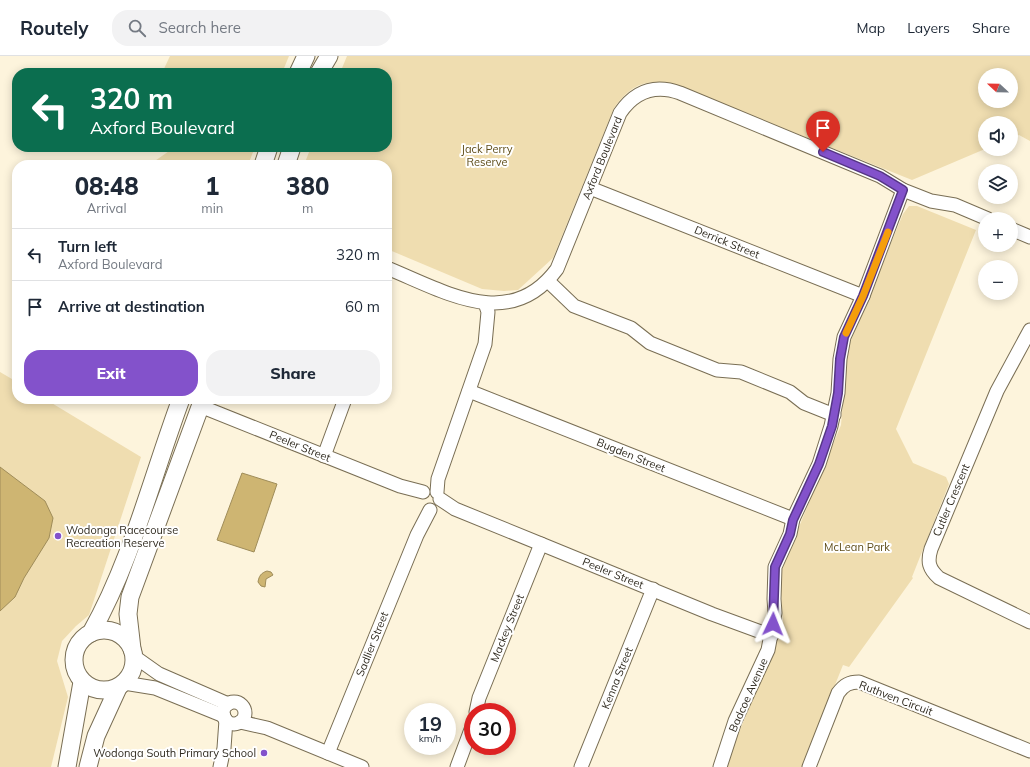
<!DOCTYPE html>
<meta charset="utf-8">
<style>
:root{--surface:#fff;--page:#f2f2f3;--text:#1f2937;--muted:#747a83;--line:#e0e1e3;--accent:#8352cb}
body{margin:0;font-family:Mulish,sans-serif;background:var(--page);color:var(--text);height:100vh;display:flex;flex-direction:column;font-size:15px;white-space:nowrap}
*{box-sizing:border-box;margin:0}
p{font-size:13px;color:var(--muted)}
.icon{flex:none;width:22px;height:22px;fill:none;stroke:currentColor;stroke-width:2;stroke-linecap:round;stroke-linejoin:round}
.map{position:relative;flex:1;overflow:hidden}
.drawer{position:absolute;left:12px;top:104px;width:380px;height:244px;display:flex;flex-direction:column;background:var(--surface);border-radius:16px;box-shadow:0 2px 10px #0003}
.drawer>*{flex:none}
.banner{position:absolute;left:12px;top:12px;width:380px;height:84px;border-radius:16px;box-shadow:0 2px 10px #0003;background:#0b6e4f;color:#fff;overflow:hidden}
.needle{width:26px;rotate:292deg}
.buttons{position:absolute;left:978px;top:12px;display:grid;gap:8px}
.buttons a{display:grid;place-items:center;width:40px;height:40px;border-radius:50%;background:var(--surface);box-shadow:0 2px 10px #0003;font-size:20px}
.speed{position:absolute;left:404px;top:647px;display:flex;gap:8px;font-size:20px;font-weight:700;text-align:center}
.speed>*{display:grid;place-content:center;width:52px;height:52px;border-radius:50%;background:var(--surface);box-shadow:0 2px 10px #0003;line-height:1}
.speed small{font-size:10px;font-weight:400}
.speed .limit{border:6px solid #d22;background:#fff;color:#111}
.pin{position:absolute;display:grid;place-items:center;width:34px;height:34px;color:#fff;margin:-41px -17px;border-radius:50% 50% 50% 0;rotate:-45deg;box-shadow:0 0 4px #0007}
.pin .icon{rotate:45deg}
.me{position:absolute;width:44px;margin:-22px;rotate:2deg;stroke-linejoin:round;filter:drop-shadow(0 0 3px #0008)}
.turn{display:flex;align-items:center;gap:14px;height:84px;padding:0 12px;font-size:18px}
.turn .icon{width:52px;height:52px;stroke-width:2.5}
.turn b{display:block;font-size:28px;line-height:34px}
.eta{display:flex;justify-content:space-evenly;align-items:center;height:68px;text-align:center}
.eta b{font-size:24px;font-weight:800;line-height:28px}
.action{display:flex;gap:8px;margin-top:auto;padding:8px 12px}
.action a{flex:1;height:46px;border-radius:16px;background:var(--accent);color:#fff;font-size:16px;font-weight:800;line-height:46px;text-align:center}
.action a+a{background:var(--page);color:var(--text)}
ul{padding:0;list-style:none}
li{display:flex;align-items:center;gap:12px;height:52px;padding:0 12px;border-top:1px solid var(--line)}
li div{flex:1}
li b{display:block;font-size:15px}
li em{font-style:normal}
header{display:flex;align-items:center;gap:24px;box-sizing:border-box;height:56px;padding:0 20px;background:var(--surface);border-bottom:1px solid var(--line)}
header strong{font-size:19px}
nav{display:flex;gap:22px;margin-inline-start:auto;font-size:14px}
.search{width:280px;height:36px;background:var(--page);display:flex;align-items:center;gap:10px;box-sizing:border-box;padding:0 14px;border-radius:16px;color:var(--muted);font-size:15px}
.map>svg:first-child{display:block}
</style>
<header>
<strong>Routely</strong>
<div class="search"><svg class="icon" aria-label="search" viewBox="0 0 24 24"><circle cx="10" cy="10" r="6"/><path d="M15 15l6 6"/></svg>Search here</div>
<nav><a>Map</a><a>Layers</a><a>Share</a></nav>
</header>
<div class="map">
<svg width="1030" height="711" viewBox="0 0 1030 711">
<rect width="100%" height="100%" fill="#fdf4dc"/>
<!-- green -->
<g fill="#efddb0" fill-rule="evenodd">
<polygon points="170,0 289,0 282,17 162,17"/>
<path d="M347,0H1030V85L1019,79L1011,82V67H985V93L912,124L673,28C646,22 630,29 614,52L553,202L518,234L504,235L482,233L387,193V109H304L311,91H387V17H340ZM985,19H1011V45H985Z"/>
<polygon points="175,91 255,91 248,109 149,109"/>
<polygon points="909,150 917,150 976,174 896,373 913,407 946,421 949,428 912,521 913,522 849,611 843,609 802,711 725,711 783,568 780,517 841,369 847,294 903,158"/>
<polygon points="0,316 17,326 17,343 45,343 141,401 89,559 76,570 62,585 57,605 68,641 51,711 0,711"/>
</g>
<!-- water -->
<g fill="#ceb572" stroke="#9f8c59">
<polygon points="0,411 45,445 53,462 49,482 24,522 15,541 0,555"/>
<polygon points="242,417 277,428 254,496 217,484"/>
<path d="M267,515L271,516L273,519L266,523L265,531L261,530L258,526C259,520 261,517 267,515Z"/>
</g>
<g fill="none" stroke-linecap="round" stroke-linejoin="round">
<defs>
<g id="minor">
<polyline points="590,132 863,240"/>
<polyline points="1011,173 1030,181"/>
<path d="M387,212C444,235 510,277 557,213L620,57C635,35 655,28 680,37L880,120L903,134L931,145L955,149L988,163"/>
<polyline points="548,225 574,250 631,272 650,287 717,314 741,316 790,336 804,347 834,359"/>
<path d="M1030,274L997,335L931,493C927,506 929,513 939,522L1030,566"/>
<polyline points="469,335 793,463"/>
<polyline points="200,350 400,430 423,436"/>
<polyline points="324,400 345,343"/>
<polyline points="437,436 438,423 485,288 488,256 485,247"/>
<polyline points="440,443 455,453 541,488 712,558 761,576 772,579"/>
<polyline points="135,601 159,618 228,648"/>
<polyline points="124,627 155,632 224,660"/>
<circle cx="234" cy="657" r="11"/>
<polyline points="476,656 479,642 541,488"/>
<polyline points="240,666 267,672 362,711"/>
<polyline points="328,697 417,479 430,454"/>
<polyline points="220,711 224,692 226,664"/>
<polyline points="457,711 473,668"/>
<polyline points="581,711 653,533"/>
<polyline points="720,711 735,665 768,594 775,557 774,543 775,511 790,478 793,463 819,408 831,370 838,337 840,303 844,281 863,240 903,134"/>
<path d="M809,711L838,637C844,629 849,626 859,626L1030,695"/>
</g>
<g id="major">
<polyline points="298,17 306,0"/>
<polyline points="319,17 329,0"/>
<polyline points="263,109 269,91"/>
<polyline points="286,109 292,91"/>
<circle cx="104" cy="604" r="30"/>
<path d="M91,577C132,504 152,421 181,343"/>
<polyline points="132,593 128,558 130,541 203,343"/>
<polyline points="67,711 82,626"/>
<polyline points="88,711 96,680 118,632"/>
</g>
</defs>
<!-- minor casing -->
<use href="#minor" stroke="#796e54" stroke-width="15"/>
<!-- major casing -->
<use href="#major" stroke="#796e54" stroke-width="19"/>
<!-- minor -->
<use href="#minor" stroke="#fff" stroke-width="13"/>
<!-- major -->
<use href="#major" stroke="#fff" stroke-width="17"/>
</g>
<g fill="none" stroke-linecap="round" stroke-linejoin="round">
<defs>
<polyline id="route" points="773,568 775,511 790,478 793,464 819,408 832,370 838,337 840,303 844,281 863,240 903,134 880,120 823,96"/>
</defs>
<!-- route casing -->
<use href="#route" stroke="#553584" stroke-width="10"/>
<!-- route -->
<use href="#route" stroke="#8352cb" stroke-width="7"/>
<!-- slow -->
<polyline stroke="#f59e0b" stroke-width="7" points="846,277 863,240 888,176"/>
</g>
<!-- markers -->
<g fill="#8352cb" stroke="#fff" stroke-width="1.5">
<circle cx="58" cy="480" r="4"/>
<circle cx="264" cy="697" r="4"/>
</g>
<g text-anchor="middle" stroke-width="4" stroke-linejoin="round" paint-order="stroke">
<!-- park labels -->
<g font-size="11" fill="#5e4c18" stroke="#fff">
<text x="487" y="97">Jack Perry<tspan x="487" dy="13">Reserve</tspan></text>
<text x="857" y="495">McLean Park</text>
</g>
<!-- street labels -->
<g font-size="11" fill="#302b20" stroke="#fff">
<text transform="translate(602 102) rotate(-68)" y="4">Axford Boulevard</text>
<text transform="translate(727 186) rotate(22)" y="4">Derrick Street</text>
<text transform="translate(300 390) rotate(22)" y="4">Peeler Street</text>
<text transform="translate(631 399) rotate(22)" y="4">Bugden Street</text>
<text transform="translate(951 444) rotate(-67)" y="4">Cutler Crescent</text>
<text transform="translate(613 517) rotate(22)" y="4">Peeler Street</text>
<text transform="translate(507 572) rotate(-68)" y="4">Mackey Street</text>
<text transform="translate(372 588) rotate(-68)" y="4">Sadlier Street</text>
<text transform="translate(617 622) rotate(-68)" y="4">Kenna Street</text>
<text transform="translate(748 639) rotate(-66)" y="4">Badcoe Avenue</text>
<text transform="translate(896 642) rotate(21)" y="4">Ruthven Circuit</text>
</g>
<!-- poi labels -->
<g font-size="11" fill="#302b20" stroke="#fff" text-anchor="start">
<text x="66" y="478">Wodonga Racecourse<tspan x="66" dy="13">Recreation Reserve</tspan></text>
<text x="256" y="701" text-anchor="end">Wodonga South Primary School</text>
</g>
</g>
</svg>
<div class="buttons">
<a><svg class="needle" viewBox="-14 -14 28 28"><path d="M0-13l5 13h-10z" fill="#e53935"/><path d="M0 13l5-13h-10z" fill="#747a83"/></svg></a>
<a><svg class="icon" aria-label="sound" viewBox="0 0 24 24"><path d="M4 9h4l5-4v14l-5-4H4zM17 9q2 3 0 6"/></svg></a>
<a><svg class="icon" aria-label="layers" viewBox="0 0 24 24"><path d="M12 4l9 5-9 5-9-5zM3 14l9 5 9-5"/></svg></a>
<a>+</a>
<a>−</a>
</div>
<div class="speed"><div>19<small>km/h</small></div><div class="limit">30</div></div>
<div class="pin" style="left:823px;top:96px;background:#d93025"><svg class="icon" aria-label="arrive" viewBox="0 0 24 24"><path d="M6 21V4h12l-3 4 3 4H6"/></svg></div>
<svg class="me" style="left:773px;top:568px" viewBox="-20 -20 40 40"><path d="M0-17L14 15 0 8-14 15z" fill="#8352cb" stroke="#fff" stroke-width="4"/></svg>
<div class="banner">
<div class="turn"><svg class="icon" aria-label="left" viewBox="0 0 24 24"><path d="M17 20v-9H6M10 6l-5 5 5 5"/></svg><div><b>320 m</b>Axford Boulevard</div></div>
</div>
<section class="drawer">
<div class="eta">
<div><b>08:48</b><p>Arrival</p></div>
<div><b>1</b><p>min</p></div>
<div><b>380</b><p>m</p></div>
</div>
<ul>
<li><svg class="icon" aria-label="left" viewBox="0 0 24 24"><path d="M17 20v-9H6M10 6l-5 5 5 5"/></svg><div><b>Turn left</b><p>Axford Boulevard</p></div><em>320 m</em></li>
<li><svg class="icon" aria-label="arrive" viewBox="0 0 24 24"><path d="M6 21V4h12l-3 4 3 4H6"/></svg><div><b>Arrive at destination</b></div><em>60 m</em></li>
</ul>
<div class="action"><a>Exit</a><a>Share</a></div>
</section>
</div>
